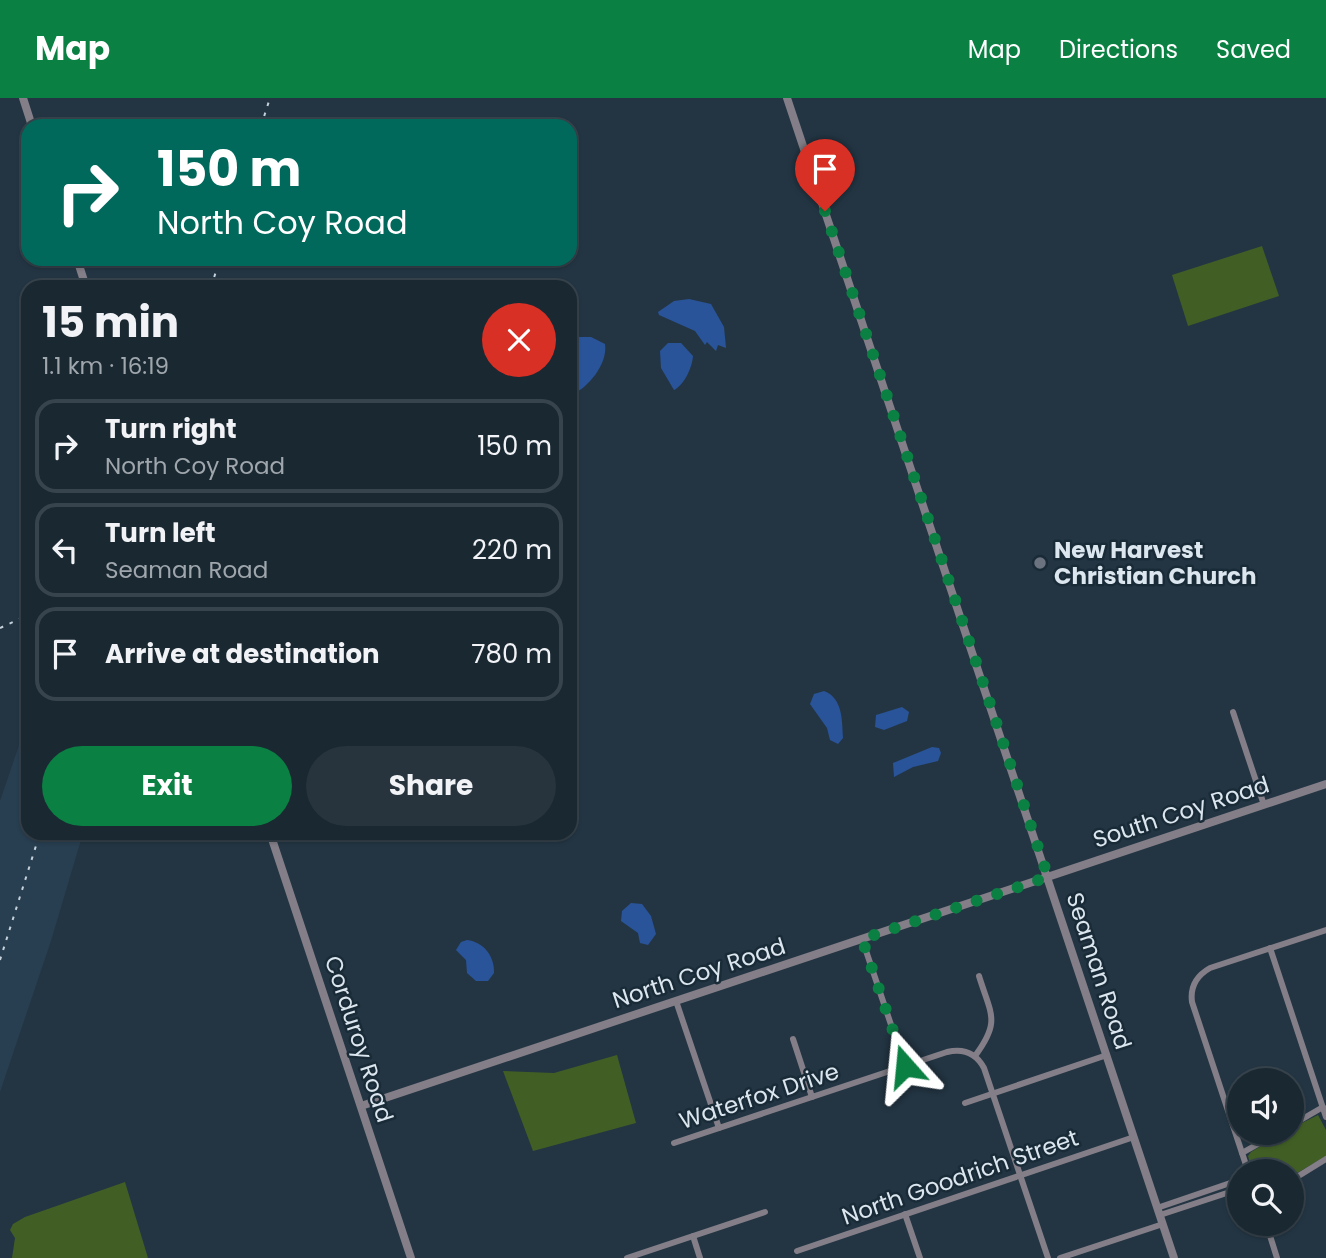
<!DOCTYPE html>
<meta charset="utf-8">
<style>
:root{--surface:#1a2832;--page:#27343e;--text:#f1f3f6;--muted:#9fa6ac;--line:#38444d;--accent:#0b8043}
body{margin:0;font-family:Poppins,sans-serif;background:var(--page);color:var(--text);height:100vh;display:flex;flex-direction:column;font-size:26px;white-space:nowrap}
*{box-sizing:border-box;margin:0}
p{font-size:23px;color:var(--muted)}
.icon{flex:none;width:38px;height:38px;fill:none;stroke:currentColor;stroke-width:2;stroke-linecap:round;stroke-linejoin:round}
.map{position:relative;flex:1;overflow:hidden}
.sheet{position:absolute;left:21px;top:182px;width:556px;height:560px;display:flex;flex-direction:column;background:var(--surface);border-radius:21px;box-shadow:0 2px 5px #0004,0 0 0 2px var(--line)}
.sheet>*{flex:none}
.banner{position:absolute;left:21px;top:21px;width:556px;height:147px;border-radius:21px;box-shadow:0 2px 5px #0004,0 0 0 2px var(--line);background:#00695c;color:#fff;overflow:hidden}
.fabs{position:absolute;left:1227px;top:970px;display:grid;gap:14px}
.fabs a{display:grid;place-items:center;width:77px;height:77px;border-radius:50%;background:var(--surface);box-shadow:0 2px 5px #0004,0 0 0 2px var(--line);font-size:35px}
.pin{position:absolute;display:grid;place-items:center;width:60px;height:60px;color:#fff;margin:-72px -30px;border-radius:50% 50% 50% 0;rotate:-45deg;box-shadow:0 0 7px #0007}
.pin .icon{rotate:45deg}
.me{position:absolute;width:77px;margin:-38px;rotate:342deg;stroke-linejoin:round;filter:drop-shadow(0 0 5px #0008)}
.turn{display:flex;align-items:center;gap:24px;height:147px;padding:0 21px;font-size:32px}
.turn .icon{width:91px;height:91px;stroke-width:2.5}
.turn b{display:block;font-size:49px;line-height:60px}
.round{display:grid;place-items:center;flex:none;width:74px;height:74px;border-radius:37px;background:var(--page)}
.summary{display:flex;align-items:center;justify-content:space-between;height:119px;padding:0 21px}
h1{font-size:42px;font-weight:700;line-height:52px}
.cta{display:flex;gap:14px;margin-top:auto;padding:14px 21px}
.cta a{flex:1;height:80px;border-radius:42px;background:var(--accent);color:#fff;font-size:28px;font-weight:700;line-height:80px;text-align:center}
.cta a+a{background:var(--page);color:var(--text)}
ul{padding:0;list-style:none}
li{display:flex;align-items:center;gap:21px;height:94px;margin:0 14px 10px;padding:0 7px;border:4px solid var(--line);border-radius:21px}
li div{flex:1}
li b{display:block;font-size:26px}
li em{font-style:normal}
header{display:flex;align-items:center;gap:42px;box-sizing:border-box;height:98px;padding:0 35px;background:var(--accent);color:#fff}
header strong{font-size:33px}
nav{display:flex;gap:38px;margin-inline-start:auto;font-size:24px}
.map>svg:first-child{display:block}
</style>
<header>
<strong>Map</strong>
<nav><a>Map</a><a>Directions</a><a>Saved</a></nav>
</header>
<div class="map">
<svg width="1326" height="1160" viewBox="0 0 1326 1160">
<rect width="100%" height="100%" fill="#233543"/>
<!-- built -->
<polygon fill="#283f51" points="28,621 28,735 83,735 51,843 0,994 0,703"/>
<!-- green -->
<g fill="#415f25">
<polygon points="1262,148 1279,198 1188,228 1172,177"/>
<polygon points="617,957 636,1025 533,1053 503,973 554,975"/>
<polygon points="1318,1017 1326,1032 1326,1058 1292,1078 1292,1073 1252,1073 1248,1058 1251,1054 1284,1034 1292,1034 1292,1030"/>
<polygon points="125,1084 148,1160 12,1160 15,1140 10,1132 13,1126 25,1119"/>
</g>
<!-- water -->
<g fill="#295499">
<polygon points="689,201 711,206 724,229 726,250 718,247 716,253 707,244 705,247 695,233 659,217 658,214 674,203"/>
<path d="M571,239H591L605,246C608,266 588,290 571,297Z"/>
<path d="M668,245H681L693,258C692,270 684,287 674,292L661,270L660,253Z"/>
<path d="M824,593C843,600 842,623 843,640L838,646L830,642L827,630L810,606L814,596Z"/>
<polygon points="902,609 909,614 907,623 884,632 875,629 876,617"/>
<polygon points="932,649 939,650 941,655 938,663 913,669 894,679 893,665"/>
<polygon points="631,805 642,806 651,818 656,836 648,847 640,845 638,835 621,823 622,813"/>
<path d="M467,842C484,844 495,859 494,875L488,883H476L467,875L466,862L456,852L461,844Z"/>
</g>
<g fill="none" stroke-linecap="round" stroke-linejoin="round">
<!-- minor -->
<g stroke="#837e87" stroke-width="6">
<polyline points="1233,614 1264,707"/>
<polyline points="862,841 905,968"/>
<polyline points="1270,850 1326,1019"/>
<polyline points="676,903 719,1030"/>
<polyline points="793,941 812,999"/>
<path d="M975,958C1001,923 991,917 979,878"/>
<polyline points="965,1005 1107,957"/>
<polyline points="1292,1027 1323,1009"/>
<path d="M674,1045L947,954C964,950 976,955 984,970L1048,1160"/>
<polyline points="1242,1055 1279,1034"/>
<path d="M1248,1073L1192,904C1190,889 1196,878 1210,870L1326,832"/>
<polyline points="1292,1082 1326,1061"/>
<polyline points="1157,1110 1239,1082"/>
<polyline points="905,1116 920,1160"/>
<polyline points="1160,1117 1239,1091"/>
<polyline points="1266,1125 1277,1160"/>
<polyline points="693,1138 700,1160"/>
<polyline points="797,1153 1134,1039"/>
<polyline points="627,1160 765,1114"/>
<polyline points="1060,1160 1163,1126"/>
</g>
<!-- tertiary -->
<g stroke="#837e87" stroke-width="8">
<polyline points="23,0 32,28"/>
<polyline points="787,0 1174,1160"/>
<polyline points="77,161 86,189"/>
<polyline points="270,735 411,1160"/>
<polyline points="361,1008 1326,686"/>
</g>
<!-- rail -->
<g stroke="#c5d1db" stroke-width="2" stroke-dasharray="3.5 7" stroke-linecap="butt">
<polyline points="261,28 270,0"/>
<polyline points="211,189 220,161"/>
<polyline points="0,530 28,517"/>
<polyline points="0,862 40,735"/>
</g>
</g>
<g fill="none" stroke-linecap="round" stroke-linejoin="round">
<!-- route -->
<polyline stroke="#0b8043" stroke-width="12" stroke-dasharray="0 21.6" points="825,113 1048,779 862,841 905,968"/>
</g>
<!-- markers -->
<circle fill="#6b7280" stroke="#1a2b38" stroke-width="2.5" cx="1040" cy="465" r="7"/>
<g text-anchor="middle" stroke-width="5" stroke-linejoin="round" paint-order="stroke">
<!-- poi labels -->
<g font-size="23" font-weight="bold" fill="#dbe6ef" stroke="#1a2b38" text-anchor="start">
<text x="1054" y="460">New Harvest<tspan x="1054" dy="26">Christian Church</tspan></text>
</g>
<!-- street labels -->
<g font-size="23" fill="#dbe6ef" stroke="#1a2b38">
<text transform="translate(1181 714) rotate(-18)" y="8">South Coy Road</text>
<text transform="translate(1099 873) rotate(72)" y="8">Seaman Road</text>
<text transform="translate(699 875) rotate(-18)" y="8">North Coy Road</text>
<text transform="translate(359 941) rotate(72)" y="8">Corduroy Road</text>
<text transform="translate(759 998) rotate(-18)" y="8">Waterfox Drive</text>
<text transform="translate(960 1079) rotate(-19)" y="8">North Goodrich Street</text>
</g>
</g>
</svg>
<div class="fabs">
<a><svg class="icon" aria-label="sound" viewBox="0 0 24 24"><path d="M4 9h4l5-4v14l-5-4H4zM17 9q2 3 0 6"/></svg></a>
<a><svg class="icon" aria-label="search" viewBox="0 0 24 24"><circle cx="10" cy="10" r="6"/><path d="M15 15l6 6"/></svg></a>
</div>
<div class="pin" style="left:825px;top:113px;background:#d93025"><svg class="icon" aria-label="arrive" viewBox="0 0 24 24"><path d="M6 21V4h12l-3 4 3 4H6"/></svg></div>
<svg class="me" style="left:905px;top:968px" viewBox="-20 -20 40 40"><path d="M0-17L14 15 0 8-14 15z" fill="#0b8043" stroke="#fff" stroke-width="4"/></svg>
<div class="banner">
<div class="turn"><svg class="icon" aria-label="right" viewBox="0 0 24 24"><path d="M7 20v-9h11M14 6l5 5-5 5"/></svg><div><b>150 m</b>North Coy Road</div></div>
</div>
<section class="sheet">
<div class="summary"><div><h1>15 min</h1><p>1.1 km · 16:19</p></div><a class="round" style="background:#d93025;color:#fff"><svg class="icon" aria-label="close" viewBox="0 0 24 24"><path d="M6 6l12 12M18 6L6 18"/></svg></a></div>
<ul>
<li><svg class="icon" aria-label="right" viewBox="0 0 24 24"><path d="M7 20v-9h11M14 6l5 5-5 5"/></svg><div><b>Turn right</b><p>North Coy Road</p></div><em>150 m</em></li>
<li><svg class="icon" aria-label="left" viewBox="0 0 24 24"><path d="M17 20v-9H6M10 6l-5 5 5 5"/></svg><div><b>Turn left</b><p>Seaman Road</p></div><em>220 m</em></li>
<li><svg class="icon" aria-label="arrive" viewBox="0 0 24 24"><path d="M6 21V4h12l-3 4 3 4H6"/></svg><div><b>Arrive at destination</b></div><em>780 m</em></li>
</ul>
<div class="cta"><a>Exit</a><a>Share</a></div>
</section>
</div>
